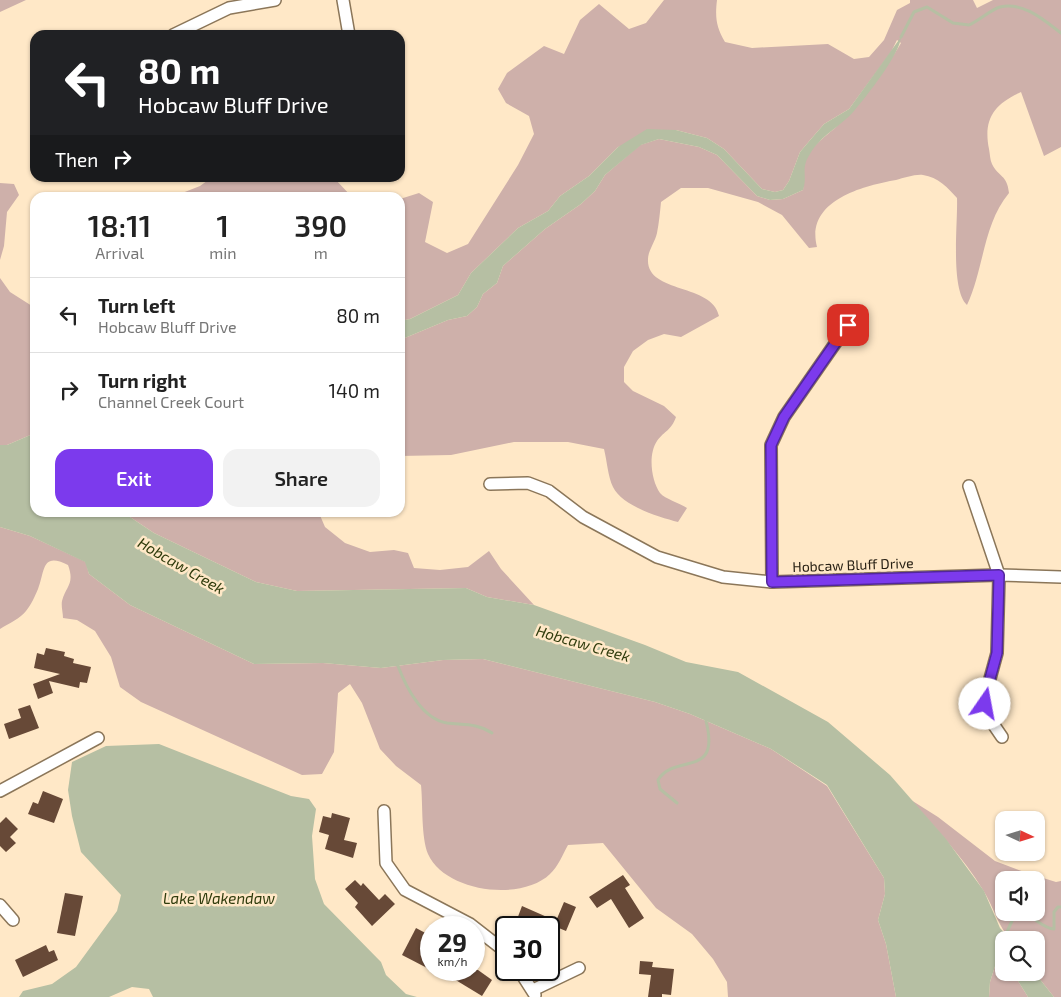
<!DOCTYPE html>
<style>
:root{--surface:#fff;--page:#f2f2f2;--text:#222;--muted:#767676;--line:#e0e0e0;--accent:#7c3aed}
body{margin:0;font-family:"Exo 2",sans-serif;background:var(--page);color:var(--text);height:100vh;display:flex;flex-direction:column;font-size:19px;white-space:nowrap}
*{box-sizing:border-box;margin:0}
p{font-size:16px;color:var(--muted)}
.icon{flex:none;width:28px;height:28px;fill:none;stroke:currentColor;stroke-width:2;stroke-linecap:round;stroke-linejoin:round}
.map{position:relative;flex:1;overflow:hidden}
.details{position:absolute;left:30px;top:192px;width:375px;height:325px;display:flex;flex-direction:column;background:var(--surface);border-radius:15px;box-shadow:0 1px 4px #0004}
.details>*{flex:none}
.hud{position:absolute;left:30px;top:30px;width:375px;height:152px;border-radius:15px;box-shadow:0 1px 4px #0004;background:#202124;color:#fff;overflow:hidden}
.needle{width:32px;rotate:94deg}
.controls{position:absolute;left:995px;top:811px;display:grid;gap:10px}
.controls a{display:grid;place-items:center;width:50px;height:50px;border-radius:10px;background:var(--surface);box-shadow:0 1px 4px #0004;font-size:25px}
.speed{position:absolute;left:420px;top:916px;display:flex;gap:10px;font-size:25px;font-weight:700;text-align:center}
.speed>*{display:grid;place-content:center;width:65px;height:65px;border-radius:50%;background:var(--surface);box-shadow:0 1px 4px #0004;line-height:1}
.speed small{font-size:12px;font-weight:400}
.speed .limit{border:2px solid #111;border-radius:8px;background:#fff;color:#111}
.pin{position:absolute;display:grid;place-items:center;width:42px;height:42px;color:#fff;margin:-21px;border-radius:10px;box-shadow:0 2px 8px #0006}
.me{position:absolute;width:55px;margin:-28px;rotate:12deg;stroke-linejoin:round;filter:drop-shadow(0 0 4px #0008)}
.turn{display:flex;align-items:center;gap:18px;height:105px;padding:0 25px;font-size:22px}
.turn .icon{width:65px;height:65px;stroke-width:2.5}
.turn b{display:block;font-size:35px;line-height:42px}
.then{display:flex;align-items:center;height:48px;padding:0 25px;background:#0003;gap:10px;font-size:19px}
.eta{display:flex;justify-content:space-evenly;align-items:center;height:85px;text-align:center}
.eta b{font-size:30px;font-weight:600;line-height:35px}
.primary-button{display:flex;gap:10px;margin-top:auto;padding:10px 25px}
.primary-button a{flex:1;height:58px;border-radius:15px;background:var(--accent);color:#fff;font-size:20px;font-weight:600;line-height:58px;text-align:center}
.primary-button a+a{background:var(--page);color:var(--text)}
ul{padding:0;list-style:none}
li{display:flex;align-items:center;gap:15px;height:75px;padding:0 25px;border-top:1px solid var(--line)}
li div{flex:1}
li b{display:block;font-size:19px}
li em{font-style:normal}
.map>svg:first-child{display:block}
</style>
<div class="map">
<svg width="1061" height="997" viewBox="0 0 1061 997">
<rect width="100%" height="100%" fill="#ffe8c7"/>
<!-- green -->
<g fill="#ceb0aa" fill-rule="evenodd">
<polygon points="0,0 26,0 0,12"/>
<path d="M664,0H717C715,17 716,27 725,42L752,48L828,44L854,59L869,57L884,40L897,10L910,3V0H973L977,8L993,0H1061V147L1044,156L1021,92C994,104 983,119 989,149C990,154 990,160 992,164C999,178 1007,174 1009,193C983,224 984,269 967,305C950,289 958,223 957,198C948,188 938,177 923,175C915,174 904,178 896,180C862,186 805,201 817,247L809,248L782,215L758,202L708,188H681L661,202C660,212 659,223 657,233C655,242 648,251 648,259C646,294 712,283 719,316L681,337L664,334L648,340L633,351L624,367V382L633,391L664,406L676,417C671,431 665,430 657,441C648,454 651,480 660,493C665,499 680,503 687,508L678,522C659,517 622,506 613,487C608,477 607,461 604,449L568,442H514L451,455L400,456V340L448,320L467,316L477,307L483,294L497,283L503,266L545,229L581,204L595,191L605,175L640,145L659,139L699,147L717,155L757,196L770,200L783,199L803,190C804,182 802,169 804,163C811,143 830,135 843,120C865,96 884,72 901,43L897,40L891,52L849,109L824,124L811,139L800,152L789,181L783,190L775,192L762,189L724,149L707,138L676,130L618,147L589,176L560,196L548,211L518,228L471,273L458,295L410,319L400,321V199L419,193L433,202L425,242L447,253L468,244L518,165L534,134L529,116L506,103L498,89L507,73L544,46L564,54L580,20L599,4L629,29L646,23Z"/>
<polygon points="211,178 334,178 352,197 356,197 172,197 200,186"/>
<polygon points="0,183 14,184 19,195 7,212 4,246 0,260"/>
<polygon points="0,278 10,292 32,306 35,303 35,433 7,445 0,445"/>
<polygon points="124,513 319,513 325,527 345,543 370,552 394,550 408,553 414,568 440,570 468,567 489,551 501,569 534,605 487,597 466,588 297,591 256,582 154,533"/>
<path d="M0,527L30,536L86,562L89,574L130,605L254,664L323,663L381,668L443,660L483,659L655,702L690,714L771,749L827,786L884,878L885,894L878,920L886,944L896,997H728L727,982L713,959L692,934L656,908L603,843L568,845C563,854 558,867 550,874C521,902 445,892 428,854C421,837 423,805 421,785L396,766L380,749L362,703L350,684L338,693L334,752L322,774L302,775L141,702L120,687L111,657L95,631L77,620L63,618C63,613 61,606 62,601C66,586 75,584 68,565C41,551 45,572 38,589C35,596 31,605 26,611C21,618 8,624 0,629Z"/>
<path d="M911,800L938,817L995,861L1027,873L1056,882L1061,881V997H1054L1035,973L1036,940H1011C997,925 994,907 983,890C963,857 936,829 911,800ZM1004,880H1036V912H1004Z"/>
<polygon points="1003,962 1004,972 1013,973 1028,997 989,997 990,982 996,963"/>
</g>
<!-- water -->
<g fill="#b6bfa3">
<path d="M901,37C900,54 866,97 854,111C840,127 821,135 810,154C800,169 808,175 803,190L783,199L770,200L757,196L717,155L699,147L659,139L641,145L605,175L595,191L581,204L545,229L503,266L497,283L483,294L477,307L467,316L448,320L400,340V321L410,319L458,295L471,273L518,228L548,211L560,196L589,176L618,147L647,129L676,130L707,138L724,149L762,189L775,192L783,190L789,181L800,152L811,139L824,124L849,109Z"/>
<polygon points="35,433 35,512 124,513 154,533 256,582 297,591 466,588 487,597 534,605 645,645 686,662 738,672 828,722 890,775 946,839 984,891 1000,928 1011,940 1004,940 1004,963 996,963 990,982 989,997 896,997 886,944 878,920 885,894 884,878 827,785 771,749 690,714 655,702 483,659 443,660 381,668 323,663 254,664 130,605 89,574 85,562 30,536 0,527 0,445 7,445"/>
<polygon points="159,744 291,796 309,799 316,809 312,836 315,879 324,904 381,962 386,975 406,994 417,997 153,997 149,989 132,987 109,997 19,997 23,991 52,984 76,967 117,911 121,895 81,852 72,816 68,790 72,762 106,746"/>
<polygon points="1013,973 1035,973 1054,997 1028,997"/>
</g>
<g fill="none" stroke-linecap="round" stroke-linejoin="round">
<!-- stream -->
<g stroke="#b6bfa3" stroke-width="3">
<path d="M901,37L914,12L927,7L953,23L969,25C978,21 992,9 1000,7C1023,1 1045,21 1061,33"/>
<path d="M398,666C406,687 422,719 447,723C464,725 477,723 492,733"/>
<path d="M677,803L660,789L658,780C675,752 721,780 706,721"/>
<path d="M1006,934L1012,921L1009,916C1026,905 1039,928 1054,929V912L1058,907H1061"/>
</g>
</g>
<!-- building -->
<g fill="#674937">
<polygon points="46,648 65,652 64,656 74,659 73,663 91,667 87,683 80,682 79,688 49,681 53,693 38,699 33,684 60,674 34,668 37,653 44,655"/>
<polygon points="30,705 39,728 9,739 4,724 21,718 18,709"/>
<polygon points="43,791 63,799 54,823 28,814 33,802 38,804"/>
<polygon points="332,813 350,818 344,840 357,843 353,858 325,849 329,835 319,832 323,816 331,818"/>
<polygon points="6,817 18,829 10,837 16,843 6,852 0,846 0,823"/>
<polygon points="623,875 630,885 625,888 644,918 629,928 611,899 597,908 589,897"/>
<polygon points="355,880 361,886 363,883 379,900 385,894 395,904 372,926 355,907 358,903 345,889"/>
<polygon points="65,893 83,896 75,936 57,933"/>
<polygon points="564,902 576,907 566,931 554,926 529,928 516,922 522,906 556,921"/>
<polygon points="416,928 431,936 431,970 402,955"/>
<polygon points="46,945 49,952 54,950 58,960 23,977 15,960"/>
<polygon points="640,961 653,962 652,967 674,969 671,995 662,994 662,997 648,997 651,975 639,974"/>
<polygon points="460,970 478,970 492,980 482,996 454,979"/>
</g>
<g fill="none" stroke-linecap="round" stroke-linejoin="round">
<defs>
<g id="minor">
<polyline points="343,0 349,35"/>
<polyline points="173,35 229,8 275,0"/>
<polyline points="490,484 528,483 549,491 583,517 657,557 723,577 772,582 999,575 1061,577"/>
<polyline points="969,486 999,575 997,653 985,697 989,718 1002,737"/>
<polyline points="772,582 771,445 784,417 848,325"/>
<polyline points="0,791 98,738"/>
<polyline points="384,811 386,863 405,890 470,924 506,952"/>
<polyline points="0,905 13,920"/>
<polyline points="519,970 535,995"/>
<polyline points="533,990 579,968"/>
</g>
</defs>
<!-- minor casing -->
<use href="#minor" stroke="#8b7659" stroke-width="14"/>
<!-- minor -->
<use href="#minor" stroke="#fff" stroke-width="11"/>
</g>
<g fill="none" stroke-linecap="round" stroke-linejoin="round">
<defs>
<polyline id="route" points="848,325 784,417 771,445 772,582 999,575 997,653 985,697 985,704"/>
</defs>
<!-- route casing -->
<use href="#route" stroke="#51269a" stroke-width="12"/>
<!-- route -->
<use href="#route" stroke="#7c3aed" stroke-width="9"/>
</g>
<g text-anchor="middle" stroke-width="5" stroke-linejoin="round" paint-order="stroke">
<!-- street labels -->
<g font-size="14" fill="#282014" stroke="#ffe8c7">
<text transform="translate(853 565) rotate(-2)" y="5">Hobcaw Bluff Drive</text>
</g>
<!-- water labels -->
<g font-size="15" font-style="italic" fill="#2f3b0c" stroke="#ffe8c7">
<text transform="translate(181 566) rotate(30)" y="5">Hobcaw Creek</text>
<text transform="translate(583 644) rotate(16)" y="5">Hobcaw Creek</text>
<text x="219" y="904">Lake Wakendaw</text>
</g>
</g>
</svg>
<div class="controls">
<a><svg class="needle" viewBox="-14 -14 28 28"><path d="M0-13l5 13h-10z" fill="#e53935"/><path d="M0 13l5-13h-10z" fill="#767676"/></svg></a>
<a><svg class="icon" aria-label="sound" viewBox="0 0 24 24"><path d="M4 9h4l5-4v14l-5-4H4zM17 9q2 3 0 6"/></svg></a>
<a><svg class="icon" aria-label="search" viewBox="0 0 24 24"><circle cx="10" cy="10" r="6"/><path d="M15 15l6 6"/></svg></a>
</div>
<div class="speed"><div>29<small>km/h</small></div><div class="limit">30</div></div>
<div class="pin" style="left:848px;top:325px;background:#d93025"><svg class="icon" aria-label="arrive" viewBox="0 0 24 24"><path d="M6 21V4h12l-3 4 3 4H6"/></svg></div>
<svg class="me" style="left:985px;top:704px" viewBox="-20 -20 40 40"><circle r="19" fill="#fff"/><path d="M0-13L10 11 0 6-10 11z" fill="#7c3aed"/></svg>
<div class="hud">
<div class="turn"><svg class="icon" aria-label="left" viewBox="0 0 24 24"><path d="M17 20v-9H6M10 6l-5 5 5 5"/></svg><div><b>80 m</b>Hobcaw Bluff Drive</div></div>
<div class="then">Then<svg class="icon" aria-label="right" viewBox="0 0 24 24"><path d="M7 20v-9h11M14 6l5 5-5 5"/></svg></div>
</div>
<section class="details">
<div class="eta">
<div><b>18:11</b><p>Arrival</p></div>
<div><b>1</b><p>min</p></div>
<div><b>390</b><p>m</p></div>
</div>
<ul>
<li><svg class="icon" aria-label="left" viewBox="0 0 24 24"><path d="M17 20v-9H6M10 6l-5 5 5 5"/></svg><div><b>Turn left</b><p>Hobcaw Bluff Drive</p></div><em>80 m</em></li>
<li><svg class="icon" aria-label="right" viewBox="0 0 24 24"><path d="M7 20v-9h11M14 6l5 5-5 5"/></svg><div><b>Turn right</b><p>Channel Creek Court</p></div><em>140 m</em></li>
</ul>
<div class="primary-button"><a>Exit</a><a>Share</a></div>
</section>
</div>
